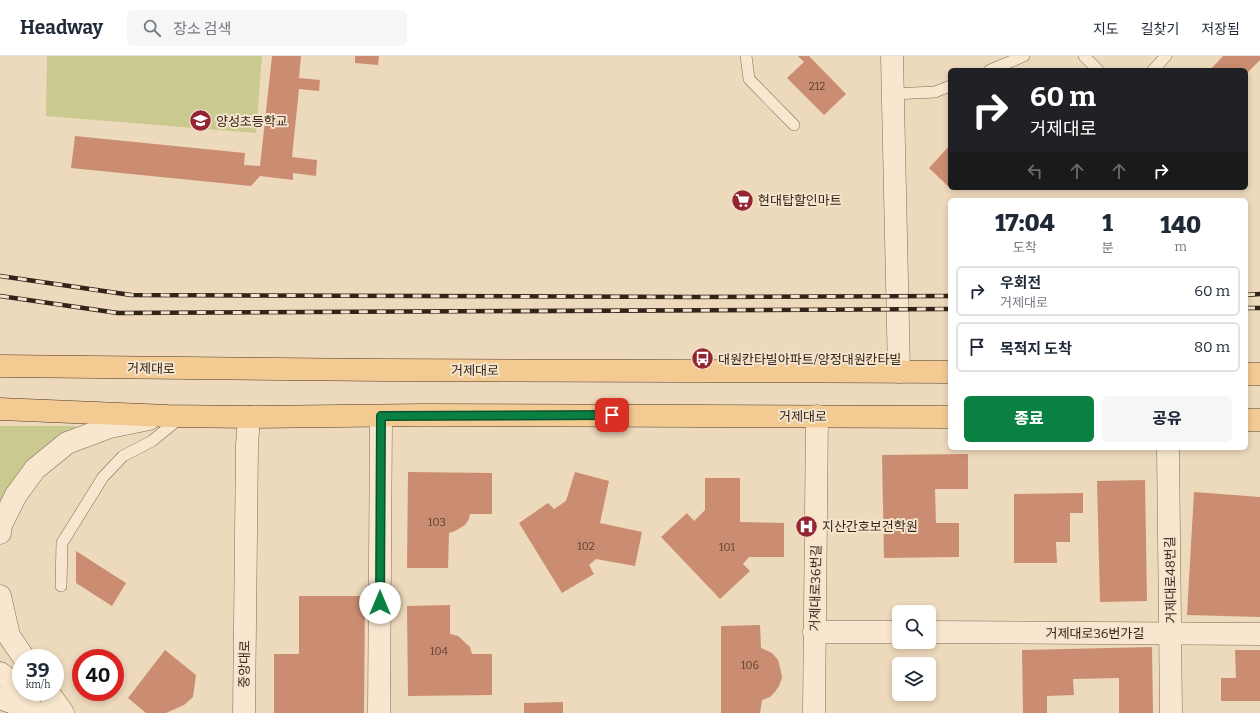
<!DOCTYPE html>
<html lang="ko">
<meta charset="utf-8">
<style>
:root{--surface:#fff;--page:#f6f6f7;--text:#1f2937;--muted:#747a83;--line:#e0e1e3;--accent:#0b8043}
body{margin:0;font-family:Bitter,"Noto Sans KR",serif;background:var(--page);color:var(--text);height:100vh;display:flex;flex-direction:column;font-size:15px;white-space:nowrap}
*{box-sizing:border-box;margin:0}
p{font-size:13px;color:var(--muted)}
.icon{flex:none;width:22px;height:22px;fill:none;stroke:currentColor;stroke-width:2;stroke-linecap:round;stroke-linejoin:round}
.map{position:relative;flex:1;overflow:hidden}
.details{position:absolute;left:948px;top:142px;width:300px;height:252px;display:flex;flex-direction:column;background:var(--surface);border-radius:6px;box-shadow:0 2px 6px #0003}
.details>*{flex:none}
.hud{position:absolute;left:948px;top:12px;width:300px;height:122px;border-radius:6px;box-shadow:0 2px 6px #0003;background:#202124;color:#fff;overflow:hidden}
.buttons{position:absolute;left:892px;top:549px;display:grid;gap:8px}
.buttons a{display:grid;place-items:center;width:44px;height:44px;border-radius:6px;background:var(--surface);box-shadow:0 2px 6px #0003;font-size:20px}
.speed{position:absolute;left:12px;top:593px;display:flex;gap:8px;font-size:20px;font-weight:700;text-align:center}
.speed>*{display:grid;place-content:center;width:52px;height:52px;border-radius:50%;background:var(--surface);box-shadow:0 2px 6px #0003;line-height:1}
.speed small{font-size:10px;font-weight:400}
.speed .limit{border:6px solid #d22;background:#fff;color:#111}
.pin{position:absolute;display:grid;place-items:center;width:34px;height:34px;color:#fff;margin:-17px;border-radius:8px;box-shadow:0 2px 6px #0006}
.me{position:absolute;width:44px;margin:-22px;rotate:0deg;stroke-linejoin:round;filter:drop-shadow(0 0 3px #0008)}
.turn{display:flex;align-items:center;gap:14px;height:84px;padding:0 16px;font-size:18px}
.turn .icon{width:52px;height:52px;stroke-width:2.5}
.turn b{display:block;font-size:28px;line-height:34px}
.lanes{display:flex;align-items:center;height:38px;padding:0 16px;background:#0003;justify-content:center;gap:20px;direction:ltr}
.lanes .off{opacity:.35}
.eta{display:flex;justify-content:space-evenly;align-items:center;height:68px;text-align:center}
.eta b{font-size:24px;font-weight:800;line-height:28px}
.primary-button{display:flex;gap:8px;margin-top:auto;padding:8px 16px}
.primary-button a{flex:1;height:46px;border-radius:6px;background:var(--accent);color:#fff;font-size:16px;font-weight:800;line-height:46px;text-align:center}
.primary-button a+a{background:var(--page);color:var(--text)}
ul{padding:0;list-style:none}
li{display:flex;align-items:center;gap:12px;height:50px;margin:0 8px 6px;padding:0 8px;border:2px solid var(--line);border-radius:6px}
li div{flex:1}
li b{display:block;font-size:15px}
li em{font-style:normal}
header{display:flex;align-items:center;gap:24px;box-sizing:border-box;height:56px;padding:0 20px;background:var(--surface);border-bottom:1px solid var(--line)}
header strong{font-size:19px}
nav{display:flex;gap:22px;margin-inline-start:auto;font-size:14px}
.search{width:280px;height:36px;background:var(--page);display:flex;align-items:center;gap:10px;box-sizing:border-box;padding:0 14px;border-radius:6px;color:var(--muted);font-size:15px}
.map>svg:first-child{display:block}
</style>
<header>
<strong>Headway</strong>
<div class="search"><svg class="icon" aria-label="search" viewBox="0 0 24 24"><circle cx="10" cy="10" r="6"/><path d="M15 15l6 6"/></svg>장소 검색</div>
<nav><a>지도</a><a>길찾기</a><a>저장됨</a></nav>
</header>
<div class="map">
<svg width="1260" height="657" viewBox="0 0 1260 657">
<rect width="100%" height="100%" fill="#edd9bc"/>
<!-- green -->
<g fill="#caca90">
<polygon points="47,0 262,0 256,77 46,60"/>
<polygon points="0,370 77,370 55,385 0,447"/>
</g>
<!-- building -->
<g fill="#cb8d71">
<polygon points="272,0 301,0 299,22 320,24 319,35 299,33 292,101 317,104 316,120 293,117 293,124 260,120 251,130 71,112 75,80 245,97 244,109 260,110"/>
<polygon points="355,0 379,0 378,9 355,7"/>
<polygon points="798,0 809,0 846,38 824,59 787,22 804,6"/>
<polygon points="1223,0 1260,0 1260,4 1246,18 1246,14 1210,14"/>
<polygon points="950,89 950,132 954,132 952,134 929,112"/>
<polygon points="968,398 968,433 935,433 936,467 959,467 959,501 884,502 882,399"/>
<polygon points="408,416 492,417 492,458 470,458 469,463 465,469 455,475 449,477 448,512 407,512"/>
<polygon points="575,416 609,425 600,467 642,476 635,510 596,503 589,509 594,518 562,537 519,467 548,447 554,453 566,445"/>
<polygon points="705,422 740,422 740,466 784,467 784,501 749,501 743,508 750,515 720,543 661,481 687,457 694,465 705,454"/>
<polygon points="1145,424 1147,545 1100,546 1097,425"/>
<polygon points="1194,436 1260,441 1260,561 1187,559"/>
<polygon points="1083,437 1083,457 1070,457 1070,486 1056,486 1057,507 1014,507 1014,438"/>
<polygon points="76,495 126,527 112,550 76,527"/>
<polygon points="299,540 365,540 364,657 274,657 274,598 299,598"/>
<polygon points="450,549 450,578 458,580 470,591 472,598 492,598 492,639 408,640 407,550"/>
<polygon points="760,569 761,592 772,597 778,604 781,615 782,622 779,630 774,637 770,641 762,644 760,657 721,657 721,570"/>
<polygon points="1152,591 1153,657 1119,657 1119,622 1073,623 1074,639 1047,640 1047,657 1023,657 1022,594"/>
<polygon points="165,594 196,619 193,641 184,649 166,657 146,657 128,642"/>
<polygon points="1235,594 1260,594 1260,645 1221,645 1221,622 1236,622"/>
<polygon points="563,646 563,657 524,657 524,647"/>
</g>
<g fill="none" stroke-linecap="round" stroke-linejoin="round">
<defs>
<g id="service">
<polyline points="746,0 749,23 794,69"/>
<polyline points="1084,0 1098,14"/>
<polyline points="990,14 1024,0"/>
<polyline points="1153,14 1166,0"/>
<polyline points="892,38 935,36 950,30"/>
<polyline points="61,530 62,487 103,421 123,400 152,385 180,362"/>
</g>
<g id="minor">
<polyline points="892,0 899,316"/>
<polyline points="1168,392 1171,657"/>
<polyline points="0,477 1,469 16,439 35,413 67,387 110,371 149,363"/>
<polyline points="0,540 9,580 24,602"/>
<polyline points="814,576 899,576"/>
<polyline points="929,576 1260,578"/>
<polyline points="48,636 63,657"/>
<polyline points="244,657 247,389 249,361"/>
</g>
<g id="tertiary">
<polyline points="379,657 381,360"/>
<polyline points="814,657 817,360"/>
</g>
<g id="secondary">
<polyline points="0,617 21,632"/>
<polyline points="0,642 40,657"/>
</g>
<g id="primary">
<polyline points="0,310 381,314 950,316"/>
<polyline points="1246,318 1260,318"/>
<polyline points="0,353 168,360 249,361 423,359 950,361"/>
<polyline points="1246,364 1260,364"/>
</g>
</defs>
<!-- service casing -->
<use href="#service" stroke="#846a56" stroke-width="12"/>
<!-- minor casing -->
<use href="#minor" stroke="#846a56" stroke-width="23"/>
<!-- tertiary casing -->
<use href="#tertiary" stroke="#846a56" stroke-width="23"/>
<!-- secondary casing -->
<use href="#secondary" stroke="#664b39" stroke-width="23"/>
<!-- primary casing -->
<use href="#primary" stroke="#51392b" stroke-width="23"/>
<!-- service -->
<use href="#service" stroke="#f8e7ce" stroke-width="11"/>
<!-- minor -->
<use href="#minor" stroke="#f8e7ce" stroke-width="22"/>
<!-- tertiary -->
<use href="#tertiary" stroke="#f8e7ce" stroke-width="22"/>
<!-- secondary -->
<use href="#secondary" stroke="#f8e7ce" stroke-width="22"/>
<!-- primary -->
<use href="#primary" stroke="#f2ca92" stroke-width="22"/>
<defs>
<g id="rail">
<polyline points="0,220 131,239 690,241 950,240"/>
<polyline points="1246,239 1260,238"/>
<polyline points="0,240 118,257 950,253"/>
<polyline points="1246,252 1260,252"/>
</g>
</defs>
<!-- rail casing -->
<use href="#rail" stroke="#33241b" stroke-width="4.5"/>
<!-- rail -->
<use href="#rail" stroke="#f5e4cb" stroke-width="3" stroke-dasharray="9" stroke-linecap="butt"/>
</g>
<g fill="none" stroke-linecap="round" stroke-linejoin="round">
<defs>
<polyline id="route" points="380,547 381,360 612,359"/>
</defs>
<!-- route casing -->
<use href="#route" stroke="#07532c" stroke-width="10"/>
<!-- route -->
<use href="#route" stroke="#0b8043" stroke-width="7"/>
</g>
<!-- icons -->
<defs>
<symbol id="school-disc" viewBox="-11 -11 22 22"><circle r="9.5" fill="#932632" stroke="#f5e4cb"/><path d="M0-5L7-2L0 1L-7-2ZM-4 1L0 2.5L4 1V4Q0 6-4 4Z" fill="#fff"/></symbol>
<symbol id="supermarket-disc" viewBox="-11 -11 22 22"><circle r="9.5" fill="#932632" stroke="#f5e4cb"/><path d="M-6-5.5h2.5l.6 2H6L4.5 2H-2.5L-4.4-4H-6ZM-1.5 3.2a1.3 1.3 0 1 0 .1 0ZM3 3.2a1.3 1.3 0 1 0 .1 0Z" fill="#fff"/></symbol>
<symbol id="bus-disc" viewBox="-11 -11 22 22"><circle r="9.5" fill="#932632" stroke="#f5e4cb"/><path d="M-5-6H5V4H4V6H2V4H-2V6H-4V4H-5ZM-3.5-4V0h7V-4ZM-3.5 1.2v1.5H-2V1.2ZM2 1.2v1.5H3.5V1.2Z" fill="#fff"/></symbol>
<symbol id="hospital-disc" viewBox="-11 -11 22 22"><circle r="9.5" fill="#932632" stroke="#f5e4cb"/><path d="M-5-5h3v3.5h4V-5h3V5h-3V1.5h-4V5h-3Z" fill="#fff"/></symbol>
</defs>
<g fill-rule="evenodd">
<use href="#school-disc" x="188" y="52" width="25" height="25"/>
<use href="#supermarket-disc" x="730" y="132" width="25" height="25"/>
<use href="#bus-disc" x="690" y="290" width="25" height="25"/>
<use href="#hospital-disc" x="794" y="458" width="25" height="25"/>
</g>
<g text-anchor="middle" stroke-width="4" stroke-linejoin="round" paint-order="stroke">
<!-- number labels -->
<g font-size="11" fill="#593e30">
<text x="817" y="34">212</text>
<text x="437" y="470">103</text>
<text x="586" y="494">102</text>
<text x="727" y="495">101</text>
<text x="439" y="599">104</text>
<text x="750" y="613">106</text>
</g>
<!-- poi labels -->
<g font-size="13" fill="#33241b" stroke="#f5e4cb" text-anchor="start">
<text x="216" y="70">양성초등학교</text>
<text x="758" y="149">현대탑할인마트</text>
<text x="718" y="308">대원칸타빌아파트/양정대원칸타빌</text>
<text x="822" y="475">지산간호보건학원</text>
</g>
<!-- street labels -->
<g font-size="13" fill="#33241b" stroke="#f5e4cb">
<text transform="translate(151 312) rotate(1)" y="5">거제대로</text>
<text x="475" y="319">거제대로</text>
<text x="803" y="365">거제대로</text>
<text transform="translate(1170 524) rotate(-91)" y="5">거제대로48번길</text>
<text transform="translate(815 532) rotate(-89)" y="5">거제대로36번길</text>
<text x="1095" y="582">거제대로36번가길</text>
<text transform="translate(244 608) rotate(-89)" y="5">중앙대로</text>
</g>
</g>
</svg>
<div class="buttons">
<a><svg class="icon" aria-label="search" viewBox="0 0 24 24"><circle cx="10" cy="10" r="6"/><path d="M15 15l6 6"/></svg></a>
<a><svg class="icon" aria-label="layers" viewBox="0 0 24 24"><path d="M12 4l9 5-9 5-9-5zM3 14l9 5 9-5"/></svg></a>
</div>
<div class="speed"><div>39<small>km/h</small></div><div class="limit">40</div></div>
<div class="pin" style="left:612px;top:359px;background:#d93025"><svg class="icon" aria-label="arrive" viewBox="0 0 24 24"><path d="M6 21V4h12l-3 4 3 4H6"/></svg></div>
<svg class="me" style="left:380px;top:547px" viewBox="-20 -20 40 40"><circle r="19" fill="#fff"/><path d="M0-13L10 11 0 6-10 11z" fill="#0b8043"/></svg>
<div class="hud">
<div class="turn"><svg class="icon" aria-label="right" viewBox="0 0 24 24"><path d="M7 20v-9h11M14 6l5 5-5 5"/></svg><div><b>60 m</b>거제대로</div></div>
<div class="lanes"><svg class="icon off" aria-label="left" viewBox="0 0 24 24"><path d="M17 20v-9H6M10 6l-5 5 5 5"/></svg><svg class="icon off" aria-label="ahead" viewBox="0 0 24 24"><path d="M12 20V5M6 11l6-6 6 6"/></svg><svg class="icon off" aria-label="ahead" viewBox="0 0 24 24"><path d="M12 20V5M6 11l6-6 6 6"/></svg><svg class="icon" aria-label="right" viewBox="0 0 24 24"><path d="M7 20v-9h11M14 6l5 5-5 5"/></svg></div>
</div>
<section class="details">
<div class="eta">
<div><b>17:04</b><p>도착</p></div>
<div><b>1</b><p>분</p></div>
<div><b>140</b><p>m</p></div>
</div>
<ul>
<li><svg class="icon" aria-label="right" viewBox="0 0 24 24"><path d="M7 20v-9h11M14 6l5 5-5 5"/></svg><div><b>우회전</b><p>거제대로</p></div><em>60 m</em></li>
<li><svg class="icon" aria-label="arrive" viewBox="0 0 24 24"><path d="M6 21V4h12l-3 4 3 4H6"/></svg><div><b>목적지 도착</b></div><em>80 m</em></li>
</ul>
<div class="primary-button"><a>종료</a><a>공유</a></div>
</section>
</div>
